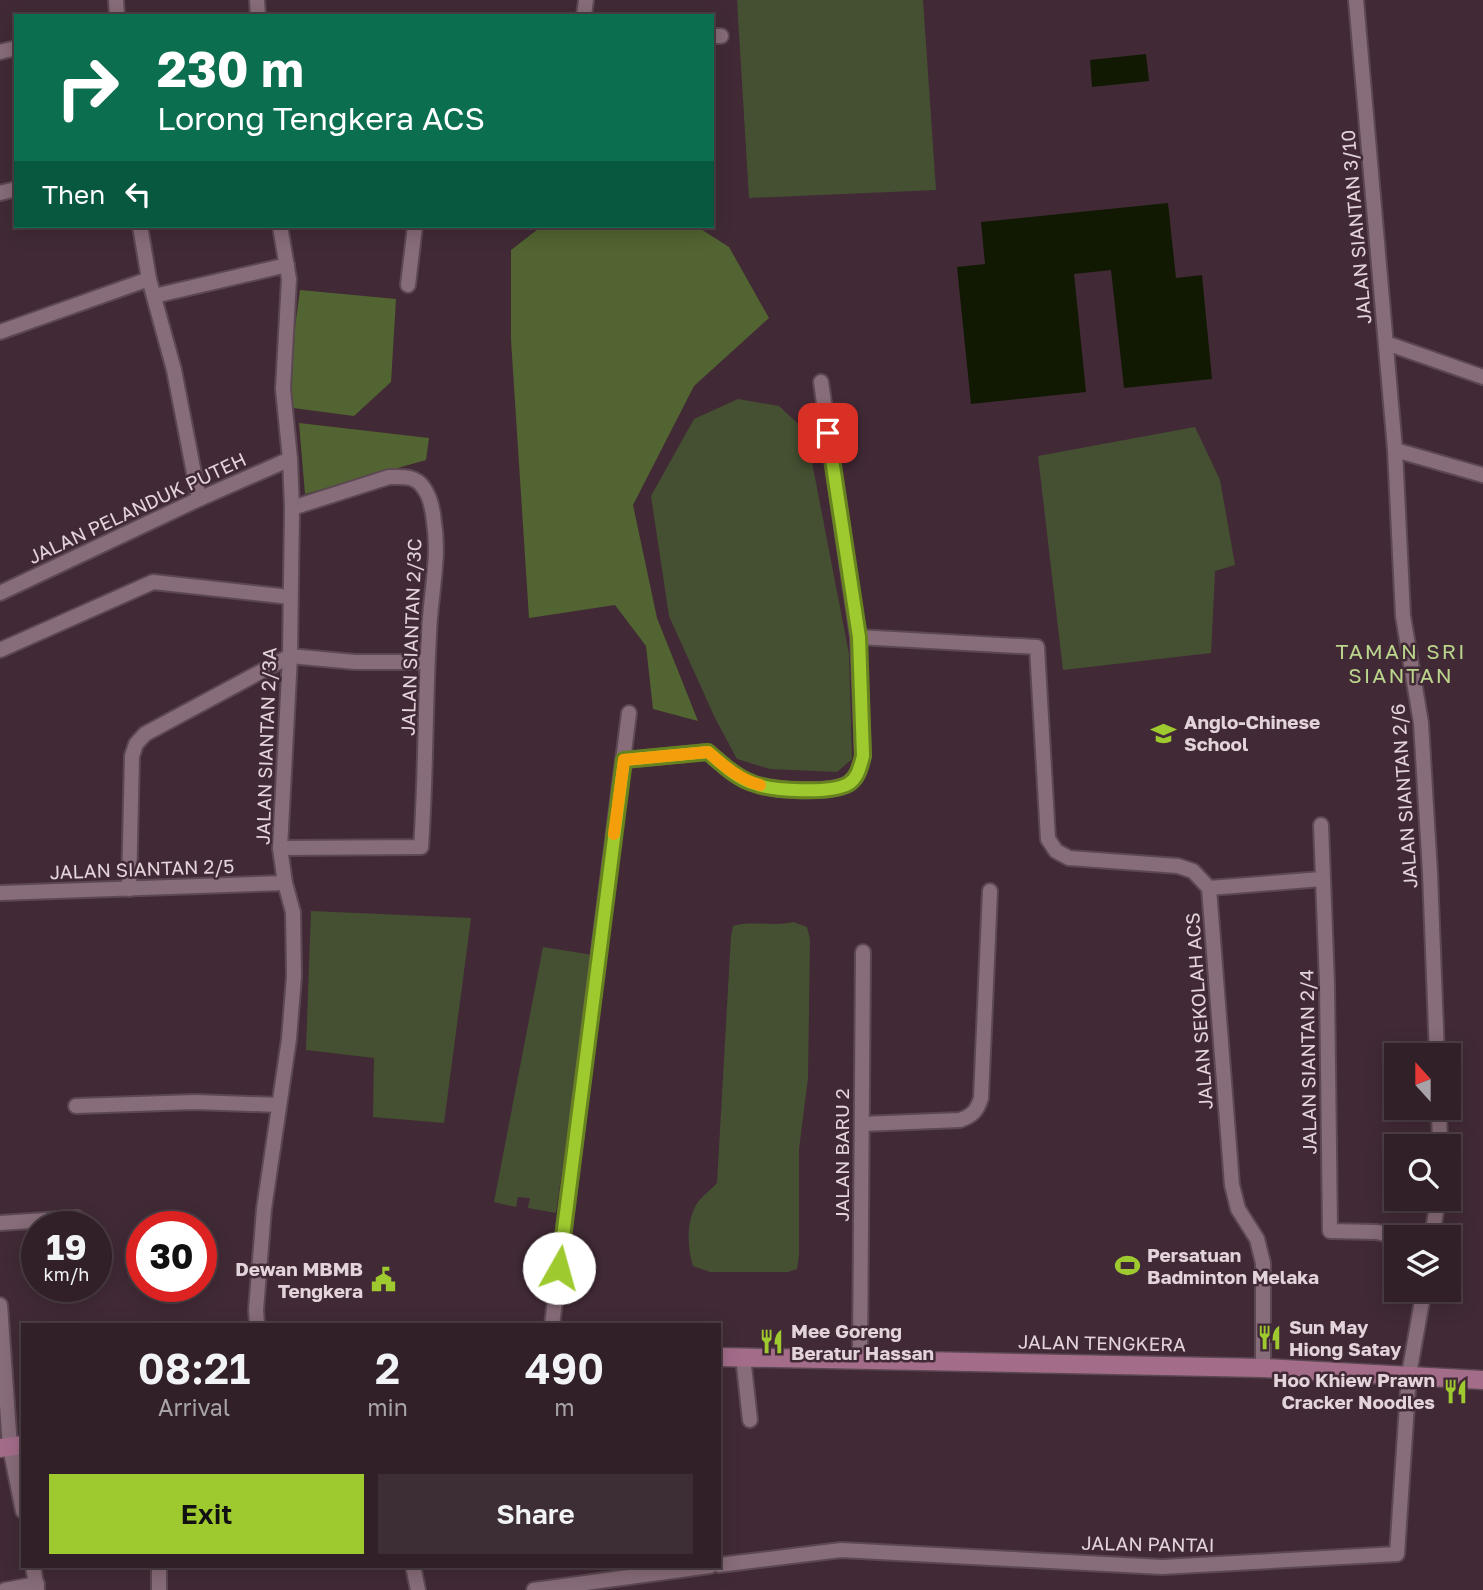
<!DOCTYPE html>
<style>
:root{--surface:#312028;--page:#3d2d34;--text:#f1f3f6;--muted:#a8a3a8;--line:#4c3e45;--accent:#9eca2f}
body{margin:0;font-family:"Golos Text",sans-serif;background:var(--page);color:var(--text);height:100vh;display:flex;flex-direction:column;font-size:26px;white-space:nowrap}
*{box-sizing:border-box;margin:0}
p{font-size:23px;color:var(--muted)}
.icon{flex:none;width:38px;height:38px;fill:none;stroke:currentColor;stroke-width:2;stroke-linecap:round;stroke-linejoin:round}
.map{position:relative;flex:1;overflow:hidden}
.drawer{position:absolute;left:21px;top:1323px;width:700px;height:245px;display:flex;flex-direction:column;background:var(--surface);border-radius:0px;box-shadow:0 4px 18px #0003,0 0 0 2px var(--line)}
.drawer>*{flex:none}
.top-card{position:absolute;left:14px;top:14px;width:700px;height:214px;border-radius:0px;box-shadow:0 4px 18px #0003,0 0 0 2px var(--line);background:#0b6e4f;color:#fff;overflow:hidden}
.needle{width:46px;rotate:339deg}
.fabs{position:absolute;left:1384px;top:1043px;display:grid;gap:14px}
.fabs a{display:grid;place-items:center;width:77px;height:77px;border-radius:0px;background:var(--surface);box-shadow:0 4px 18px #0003,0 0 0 2px var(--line);font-size:35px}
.speed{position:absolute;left:21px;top:1211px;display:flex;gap:14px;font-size:35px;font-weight:700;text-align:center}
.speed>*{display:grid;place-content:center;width:91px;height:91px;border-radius:50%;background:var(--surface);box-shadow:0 4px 18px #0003,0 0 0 2px var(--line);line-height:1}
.speed small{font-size:18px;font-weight:400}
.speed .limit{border:10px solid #d22;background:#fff;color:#111}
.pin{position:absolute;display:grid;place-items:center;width:60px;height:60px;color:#fff;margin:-30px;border-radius:14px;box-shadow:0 4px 10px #0006}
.me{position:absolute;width:77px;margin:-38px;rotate:7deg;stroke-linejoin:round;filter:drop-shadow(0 0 5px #0008)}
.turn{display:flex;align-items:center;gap:24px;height:147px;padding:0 28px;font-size:32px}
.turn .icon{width:91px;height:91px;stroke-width:2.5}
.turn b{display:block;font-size:49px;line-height:60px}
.then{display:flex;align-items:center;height:66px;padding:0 28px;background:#0003;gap:14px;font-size:26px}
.eta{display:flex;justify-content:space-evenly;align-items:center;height:119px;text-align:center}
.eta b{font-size:42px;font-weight:600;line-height:49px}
.cta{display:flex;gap:14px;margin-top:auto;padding:14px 28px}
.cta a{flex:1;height:80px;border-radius:0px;background:var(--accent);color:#111;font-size:28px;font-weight:600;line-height:80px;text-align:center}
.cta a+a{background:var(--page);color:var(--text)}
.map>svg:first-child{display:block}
</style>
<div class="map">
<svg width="1483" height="1590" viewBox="0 0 1483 1590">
<rect width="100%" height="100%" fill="#412a36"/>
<!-- green -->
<g fill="#455032">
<polygon points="737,0 923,0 936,190 749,198"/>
<polygon points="738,399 779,406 806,431 849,654 852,759 837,772 770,769 737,759 715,718 669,616 651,496 694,419"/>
<polygon points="1195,427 1220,480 1235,565 1215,571 1211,653 1063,670 1038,456"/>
<polygon points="311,911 471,918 444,1123 373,1117 374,1058 306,1050"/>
<path d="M793,922L807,927L810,939L808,1078L799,1149V1255L797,1269L788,1272H710L693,1266C687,1248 686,1219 698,1202C703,1195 712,1189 717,1183L731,936L733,926C752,920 774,927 793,922Z"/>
<polygon points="543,947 593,955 556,1213 528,1208 530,1198 518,1197 516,1207 494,1202"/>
</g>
<!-- forest -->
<g fill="#526431">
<polygon points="542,226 696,226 729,247 769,318 694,386 633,505 657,618 698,721 653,709 646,646 615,605 529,618 511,340 511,250"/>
<polygon points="300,290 396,299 391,382 354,416 293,408 288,379"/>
<polygon points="299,423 429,438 426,460 305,494"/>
</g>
<!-- water -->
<g fill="#111902">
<polygon points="1146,54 1149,81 1092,87 1090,60"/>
<polygon points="1168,203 1176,278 1202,275 1212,379 1124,388 1111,270 1074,274 1086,392 971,404 957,267 985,264 981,222"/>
</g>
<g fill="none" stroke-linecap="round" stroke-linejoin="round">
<defs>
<g id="street">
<polyline points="116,0 117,16"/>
<polyline points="257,0 258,16"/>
<polyline points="1356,0 1395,450 1403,616 1421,723 1430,873 1437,1055"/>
<polyline points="584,16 586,0"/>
<polyline points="712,36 721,36"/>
<polyline points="0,52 16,48"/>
<polyline points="0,193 16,189"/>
<polyline points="140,226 149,279 174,370 199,499"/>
<polyline points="408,285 415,226"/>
<polyline points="154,296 287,265"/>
<polyline points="0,332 149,279"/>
<polyline points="1386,343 1483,377"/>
<polyline points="1395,450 1483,475"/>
<polyline points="0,593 199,499 290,459"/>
<polyline points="858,637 1037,647 1048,839 1056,851 1069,858 1178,866 1193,871 1209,888 1232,1185 1238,1209 1257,1239 1263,1263 1263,1368"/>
<polyline points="0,650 153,582 290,597"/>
<path d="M624,760L708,752C721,763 735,777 752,783C772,791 829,794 848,784C858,778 860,767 863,756L858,637L821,382"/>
<polyline points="1321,825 1327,984 1330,1231 1377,1232 1396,1237"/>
<path d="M280,848L421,847C426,776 425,705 429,634C430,597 440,558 434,522C433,511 430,496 423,487C415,475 401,477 389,477L292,508"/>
<polyline points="1209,888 1322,879"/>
<polyline points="129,889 132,756 136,744 145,734 290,656 355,662 427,662"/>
<polyline points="0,893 285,883"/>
<polyline points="76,1106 195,1102 279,1105"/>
<polyline points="1439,1108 1440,1146"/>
<path d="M862,1124L960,1120C972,1116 977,1111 981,1098L990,891"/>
<polyline points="0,1223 77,1218"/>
<polyline points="1432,1237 1438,1199"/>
<polyline points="0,1305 10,1447 23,1511"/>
<polyline points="257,1325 256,1310 264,1209 289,1039 294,976 293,912 285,883 280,848 290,656 292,508 290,459 283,389 289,279 280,226"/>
<polyline points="552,1325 629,713"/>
<polyline points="743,1357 750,1420"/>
<polyline points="860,1358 863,952"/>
<polyline points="719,1565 841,1550 1162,1567 1397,1554 1409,1374 1424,1290"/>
<polyline points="33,1566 37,1590"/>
<polyline points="159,1566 159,1590"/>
<polyline points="413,1566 418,1590"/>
<polyline points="5,1590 37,1584"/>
<polyline points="534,1590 710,1566"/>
</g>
<g id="secondary">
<polyline points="719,1357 1263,1368 1483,1380"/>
<polyline points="0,1448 23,1445"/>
</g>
</defs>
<!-- street casing -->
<use href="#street" stroke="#5c4852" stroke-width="18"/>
<!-- secondary casing -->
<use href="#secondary" stroke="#5c4852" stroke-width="21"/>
<!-- street -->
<use href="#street" stroke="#876c79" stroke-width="14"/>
<!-- secondary -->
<use href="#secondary" stroke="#a36d8a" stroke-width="18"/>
</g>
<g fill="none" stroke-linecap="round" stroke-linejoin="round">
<defs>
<path id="route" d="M559,1268L624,760L708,752C721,763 735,777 752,783C772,791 830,794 848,784C858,778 860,767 863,756L859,637L828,433"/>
</defs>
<!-- route casing -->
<use href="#route" stroke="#67831f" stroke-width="18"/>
<!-- route -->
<use href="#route" stroke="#9eca2f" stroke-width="12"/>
<!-- slow -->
<path stroke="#f59e0b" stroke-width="12" d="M614,834L624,760L708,752C723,765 740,780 760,785"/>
</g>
<!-- icons -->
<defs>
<symbol id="school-bare" viewBox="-9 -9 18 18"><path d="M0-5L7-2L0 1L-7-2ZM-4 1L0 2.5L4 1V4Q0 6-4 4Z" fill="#9eca2f" stroke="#412a36" stroke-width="2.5" paint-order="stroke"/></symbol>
<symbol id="stadium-bare" viewBox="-9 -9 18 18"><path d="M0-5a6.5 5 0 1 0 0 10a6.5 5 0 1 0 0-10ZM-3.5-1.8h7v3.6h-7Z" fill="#9eca2f" stroke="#412a36" stroke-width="2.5" paint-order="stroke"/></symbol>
<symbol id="civic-bare" viewBox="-9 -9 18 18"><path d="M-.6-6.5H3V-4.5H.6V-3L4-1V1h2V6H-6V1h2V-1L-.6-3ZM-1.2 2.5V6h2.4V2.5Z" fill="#9eca2f" stroke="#412a36" stroke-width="2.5" paint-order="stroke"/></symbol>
<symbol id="restaurant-bare" viewBox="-9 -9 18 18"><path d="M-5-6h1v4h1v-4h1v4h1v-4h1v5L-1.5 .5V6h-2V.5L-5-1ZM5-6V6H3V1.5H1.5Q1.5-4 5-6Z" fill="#9eca2f" stroke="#412a36" stroke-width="2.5" paint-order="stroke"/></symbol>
</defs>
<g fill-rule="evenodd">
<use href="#school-bare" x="1146" y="716" width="35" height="35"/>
<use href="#stadium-bare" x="1110" y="1248" width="35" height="35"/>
<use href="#civic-bare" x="366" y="1262" width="35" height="35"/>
<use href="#restaurant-bare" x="1252" y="1320" width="35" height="35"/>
<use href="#restaurant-bare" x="754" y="1324" width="35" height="35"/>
<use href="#restaurant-bare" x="1438" y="1374" width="35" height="35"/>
</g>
<g text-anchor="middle" stroke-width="5" stroke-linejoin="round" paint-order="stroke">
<!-- street labels -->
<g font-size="19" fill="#e3d3db" stroke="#412a36">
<text transform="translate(1356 227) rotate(-95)" y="7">JALAN SIANTAN 3/10</text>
<text transform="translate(137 508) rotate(-25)" y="7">JALAN PELANDUK PUTEH</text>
<text transform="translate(411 637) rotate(-88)" y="7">JALAN SIANTAN 2/3C</text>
<text transform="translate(266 746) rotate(-88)" y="7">JALAN SIANTAN 2/3A</text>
<text transform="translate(1404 796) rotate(-94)" y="7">JALAN SIANTAN 2/6</text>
<text transform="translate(142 869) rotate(-2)" y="7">JALAN SIANTAN 2/5</text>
<text transform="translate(1199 1011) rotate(-94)" y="7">JALAN SEKOLAH ACS</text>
<text transform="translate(1308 1062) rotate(-91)" y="7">JALAN SIANTAN 2/4</text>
<text transform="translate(842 1155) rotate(-90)" y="7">JALAN BARU 2</text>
<text transform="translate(1102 1343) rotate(1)" y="7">JALAN TENGKERA</text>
<text transform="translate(1148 1544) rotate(1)" y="7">JALAN PANTAI</text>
</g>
<!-- poi labels -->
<g font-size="19" font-weight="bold" fill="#e3d3db" stroke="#412a36" text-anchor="start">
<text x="1184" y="729">Anglo-Chinese<tspan x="1184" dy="22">School</tspan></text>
<text x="1147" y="1262">Persatuan<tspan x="1147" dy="22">Badminton Melaka</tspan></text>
<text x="363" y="1276" text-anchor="end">Dewan MBMB<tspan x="363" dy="22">Tengkera</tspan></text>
<text x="1289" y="1334">Sun May<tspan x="1289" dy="22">Hiong Satay</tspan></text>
<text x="791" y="1338">Mee Goreng<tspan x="791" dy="22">Beratur Hassan</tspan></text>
<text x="1435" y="1387" text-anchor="end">Hoo Khiew Prawn<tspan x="1435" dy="22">Cracker Noodles</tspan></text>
</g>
<!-- neighbourhood labels -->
<g font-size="21" letter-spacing="2" fill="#bad48c" stroke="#412a36">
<text x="1401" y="659">TAMAN SRI<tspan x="1401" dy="24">SIANTAN</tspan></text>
</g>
</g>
</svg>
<div class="fabs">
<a><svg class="needle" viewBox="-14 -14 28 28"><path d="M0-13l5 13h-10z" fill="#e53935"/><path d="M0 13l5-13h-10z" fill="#a8a3a8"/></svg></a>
<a><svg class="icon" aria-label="search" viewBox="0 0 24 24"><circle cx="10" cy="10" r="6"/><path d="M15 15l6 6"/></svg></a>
<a><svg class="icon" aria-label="layers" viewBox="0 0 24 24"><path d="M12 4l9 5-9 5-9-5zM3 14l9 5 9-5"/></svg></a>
</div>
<div class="speed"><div>19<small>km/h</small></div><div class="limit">30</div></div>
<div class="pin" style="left:828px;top:433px;background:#d93025"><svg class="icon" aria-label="arrive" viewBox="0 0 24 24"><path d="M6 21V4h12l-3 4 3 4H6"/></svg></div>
<svg class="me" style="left:559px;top:1268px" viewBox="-20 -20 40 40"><circle r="19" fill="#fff"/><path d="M0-13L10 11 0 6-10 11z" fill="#9eca2f"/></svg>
<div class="top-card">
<div class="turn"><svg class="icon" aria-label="right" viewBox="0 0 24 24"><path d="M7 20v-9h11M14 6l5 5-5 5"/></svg><div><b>230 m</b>Lorong Tengkera ACS</div></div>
<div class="then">Then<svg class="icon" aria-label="left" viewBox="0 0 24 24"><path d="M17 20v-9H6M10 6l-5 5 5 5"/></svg></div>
</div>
<section class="drawer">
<div class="eta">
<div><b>08:21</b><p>Arrival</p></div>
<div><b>2</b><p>min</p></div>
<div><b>490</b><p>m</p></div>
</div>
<div class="cta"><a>Exit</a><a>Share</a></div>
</section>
</div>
